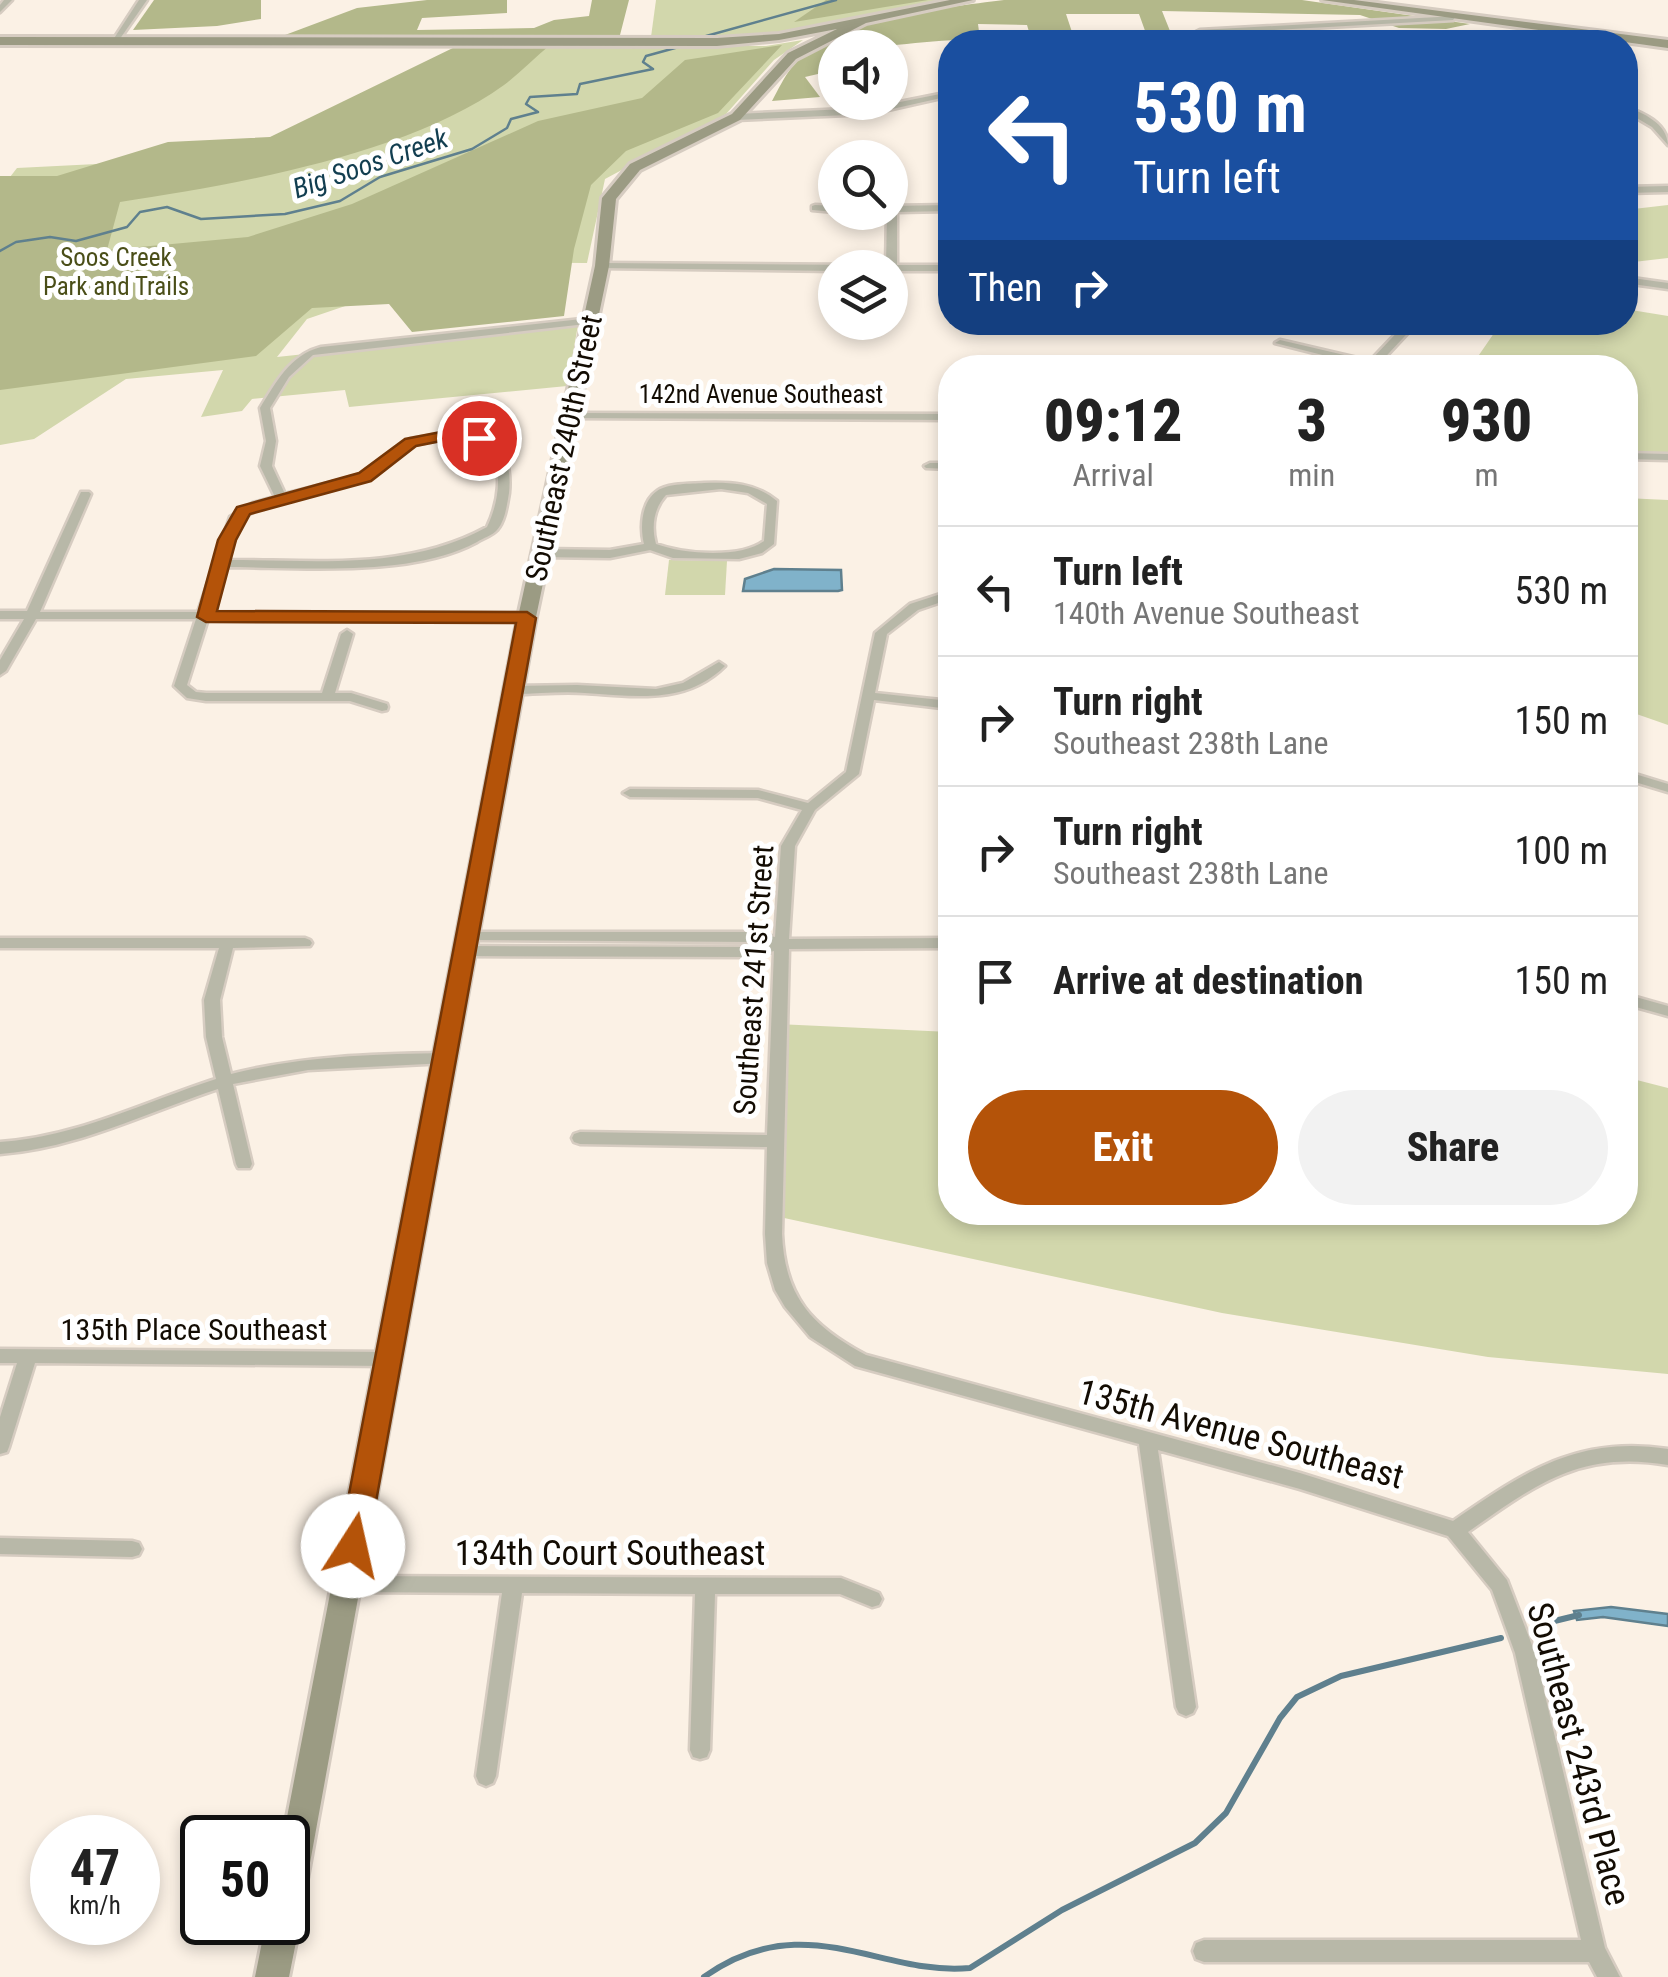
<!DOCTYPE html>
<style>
:root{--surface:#fff;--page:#f2f2f2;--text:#222;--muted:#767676;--line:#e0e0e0;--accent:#b45309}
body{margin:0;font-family:"Roboto Condensed",sans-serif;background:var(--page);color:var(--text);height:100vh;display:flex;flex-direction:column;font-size:38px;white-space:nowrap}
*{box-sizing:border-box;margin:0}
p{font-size:32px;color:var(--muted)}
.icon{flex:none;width:55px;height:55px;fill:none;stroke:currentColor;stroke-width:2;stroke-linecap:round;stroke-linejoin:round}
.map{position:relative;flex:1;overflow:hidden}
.sheet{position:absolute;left:938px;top:355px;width:700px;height:870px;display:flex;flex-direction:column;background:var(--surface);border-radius:40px;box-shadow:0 5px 15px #0003}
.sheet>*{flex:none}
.guide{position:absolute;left:938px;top:30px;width:700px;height:305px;border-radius:40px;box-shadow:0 5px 15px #0003;background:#1a4fa0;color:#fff;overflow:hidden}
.fabs{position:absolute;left:818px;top:30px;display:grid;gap:20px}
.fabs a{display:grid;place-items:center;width:90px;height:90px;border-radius:50%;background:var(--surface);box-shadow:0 5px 15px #0003;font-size:50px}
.speed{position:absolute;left:30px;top:1815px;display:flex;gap:20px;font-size:50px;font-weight:700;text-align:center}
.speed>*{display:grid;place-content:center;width:130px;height:130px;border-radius:50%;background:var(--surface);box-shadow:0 5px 15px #0003;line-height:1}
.speed small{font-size:25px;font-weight:400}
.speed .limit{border:5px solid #111;border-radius:15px;background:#fff;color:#111}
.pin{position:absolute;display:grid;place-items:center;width:85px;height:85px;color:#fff;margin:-42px;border:5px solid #fff;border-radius:50%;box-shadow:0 2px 10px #0007}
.me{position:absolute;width:110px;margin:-55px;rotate:10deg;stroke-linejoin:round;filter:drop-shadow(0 0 8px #0008)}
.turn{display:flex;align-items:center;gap:35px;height:210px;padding:0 30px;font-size:45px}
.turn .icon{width:130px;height:130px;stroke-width:2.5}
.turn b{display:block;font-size:70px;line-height:85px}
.then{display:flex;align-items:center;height:95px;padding:0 30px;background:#0003;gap:20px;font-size:38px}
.eta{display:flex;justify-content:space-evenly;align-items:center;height:170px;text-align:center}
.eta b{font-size:60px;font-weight:800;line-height:70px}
.cta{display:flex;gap:20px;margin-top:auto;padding:20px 30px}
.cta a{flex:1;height:115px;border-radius:60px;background:var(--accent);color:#fff;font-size:40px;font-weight:800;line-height:115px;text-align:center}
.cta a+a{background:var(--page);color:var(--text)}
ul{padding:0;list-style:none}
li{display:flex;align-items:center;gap:30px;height:130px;padding:0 30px;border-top:2px solid var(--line)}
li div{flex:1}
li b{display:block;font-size:38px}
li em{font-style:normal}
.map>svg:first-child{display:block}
</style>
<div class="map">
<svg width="1668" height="1977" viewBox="0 0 1668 1977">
<rect width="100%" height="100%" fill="#fbf1e5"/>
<!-- green -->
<g fill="#d2d7ac">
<polygon points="656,0 953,0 756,37 651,37"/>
<polygon points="803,40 774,60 726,114 605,179 587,263 408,262 354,303 307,319 277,357 578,325 567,386 349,407 345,390 252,399 242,411 201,417 223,370 126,379 34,439 0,445 0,190 17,168 333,152 550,45 766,46"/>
<polygon points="1668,205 1668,258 1625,263 1625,210"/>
<polygon points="1625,309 1668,316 1668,457 1625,456 1625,368 1470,368 1501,323 1625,322"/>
<polygon points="1625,498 1668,500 1668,725 1625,710"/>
<polygon points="669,560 727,561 725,595 665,595"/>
<polygon points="777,1024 950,1032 950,1212 1625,1212 1625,1077 1668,1088 1668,1374 1488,1357 1222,1313 775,1216"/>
</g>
<!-- forest -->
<g fill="#b3b88a">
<polygon points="154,0 261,0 261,19 217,26 133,30"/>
<polygon points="427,0 507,0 507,13 422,18 417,30 534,28 554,20 589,16 592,0 629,0 620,35 285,35 357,8"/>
<polygon points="826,0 928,0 794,22"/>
<path d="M1004,0H1302L1470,24L1446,29L1399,28L1360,15L1162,11L1172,36L1148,39L1139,14H1066L1072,32L1030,35L1027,25L978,24L980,39C926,40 887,48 835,48V70L805,77L820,97L772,101C778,90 784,77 792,67C836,18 941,8 1004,0Z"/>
<path d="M459,45H550C534,58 520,73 504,85C407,155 237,184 120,202L107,250L248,237L352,204L538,121L642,98L685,60L782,45L718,113L626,151L591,185L574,249L564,316L412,332L389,304L312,308L256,356L0,390V176H57L168,142L270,137Z"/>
</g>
<!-- water -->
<g fill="#80b2ca" stroke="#5f808e" stroke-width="2.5">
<polygon points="841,570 842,590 838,591 743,591 745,579 774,569"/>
<polygon points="1611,1607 1668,1614 1668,1626 1603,1617 1577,1620 1574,1611"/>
</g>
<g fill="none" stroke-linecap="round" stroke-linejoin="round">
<!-- stream-far1 -->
<g stroke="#5f808e" stroke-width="2.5">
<polyline points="699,38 836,0"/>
<polyline points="0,251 16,242 50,237 76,241 127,227 140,212 167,207 201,219 285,214 340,201 380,177 472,149 507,128 511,119 538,112 526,104 530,97 577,94 580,84 653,69 643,62 646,56 686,45"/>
</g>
<!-- stream -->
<g stroke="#5f808e" stroke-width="6">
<polyline points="1534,1626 1579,1615"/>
<path d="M704,1977C804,1905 882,1977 970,1968L1062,1910L1195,1843L1226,1813L1280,1718L1297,1697L1341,1676L1501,1638"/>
</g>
<defs>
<g id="street">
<polygon points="4,0 12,0 0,12 0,5"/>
<polygon points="139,0 147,0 117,43 111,43"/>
<polygon points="1456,16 1453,20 1200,34 1196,32 1200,30"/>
<polygon points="950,92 950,96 870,114 736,120 732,117 736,114 870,108"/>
<path d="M1625,106C1643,113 1667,123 1668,145L1652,127L1625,111Z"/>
<polygon points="1668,186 1668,192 1625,193 1625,187"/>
<polygon points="815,205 835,206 835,212 812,210 812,206"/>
<polygon points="950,205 950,211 897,212 897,265 950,265 950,271 890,271 890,268 886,268 887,212 890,212 890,206"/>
<polygon points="602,263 861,265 865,268 835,268 835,271 599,268 599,264"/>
<polygon points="1625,277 1668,283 1668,289 1625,283"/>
<path d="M591,318L595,319V323L313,355L289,377L270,408L276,441L272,466L285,494L361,475L410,439L451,432L498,442C508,458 511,474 509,493C507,505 505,521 497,530C493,535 483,538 477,542C411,578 300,567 225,567L211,612L527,613L533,617L527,621L208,619L187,685L196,692L206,693H322L341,634L347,630L353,634L335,693H351L387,704L388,707L387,710L382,711L350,701H206L187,698L174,686L196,619H36L6,671L0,675V660L24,619H0V611H27L81,492H89L91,494L40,612H198L230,517L253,503L275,497L260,466L266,441L260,408C276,382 290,355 321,347ZM451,438L490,446C503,472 499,502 487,527C407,571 316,560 228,560L241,519L261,507L369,479L413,445Z"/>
<polygon points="1407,322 1418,322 1375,368 1364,368 1366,366 1275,343 1280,340 1370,361"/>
<polygon points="572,413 950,414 950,420 568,418 568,414"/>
<polygon points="1625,453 1668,454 1668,460 1625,459"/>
<polygon points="930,463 950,463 950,469 926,468 924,466"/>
<path d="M704,483C730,482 756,483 777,501L774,544L762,553L739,559L673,558L650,550L610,558L542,557L536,553L542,549L610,550L644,544C640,528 641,502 657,491C668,483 691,484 704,483ZM721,489L748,493L767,504L764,541C740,559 683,554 656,544C651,526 654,508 666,495Z"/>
<path d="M950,591V599L918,610L887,634L875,693L950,701V709L874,700L859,774L815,810L795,846L789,939L950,938V948L789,949L782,1234C785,1298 812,1326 866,1355L1300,1473L1453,1521C1524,1472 1578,1435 1668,1449V1465C1581,1450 1536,1484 1468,1532L1507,1580L1535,1653L1605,1948L1620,1977H1597L1589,1962H1204L1196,1959L1193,1951L1196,1943L1204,1940H1581L1515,1653L1492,1590L1448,1536L1300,1489L1158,1450L1196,1707L1193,1713L1186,1716L1179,1713L1176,1707L1139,1444L855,1366L810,1337L785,1307L775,1290L767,1263L765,1234L767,1147L580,1144L574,1142L572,1138L574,1134L580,1132L767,1135L774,951L750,957L467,956L460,951L467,946L750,947L763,944L753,942L464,940L462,937L464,934L469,932H753L775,937L781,846L802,810L758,798L630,797L623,793L630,789L758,790L808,803L846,772L875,633L910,604Z"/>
<path d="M719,662L725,666C686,705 636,696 585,693C562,691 538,694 515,694L509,690L515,686L577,685L656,689L683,683Z"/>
<polygon points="1625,771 1668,784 1668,792 1625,779"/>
<path d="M0,938H305L310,940L312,943L310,946L233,948L220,1000L222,1037L231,1074C301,1056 373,1054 446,1053L454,1058L446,1063L308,1070L233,1084L252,1164L250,1168H238L236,1164L218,1089C145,1113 78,1148 0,1154V1142C77,1137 144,1102 216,1079L206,1037L204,1000L219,948H0Z"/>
<polygon points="1625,994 1668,1006 1668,1016 1625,1004"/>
<polygon points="0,1349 388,1352 394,1354 397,1359 394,1364 388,1366 35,1363 9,1447 7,1452 0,1454 0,1417 17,1363 0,1363"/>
<polygon points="0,1538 132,1541 139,1543 142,1549 139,1555 132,1557 0,1554"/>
<polygon points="346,1576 841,1578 879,1593 882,1599 879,1605 872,1607 840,1594 715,1594 710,1750 707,1757 700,1759 693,1757 690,1750 695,1594 522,1593 496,1776 493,1783 486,1786 479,1783 476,1776 502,1593 346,1592 339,1590 336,1584 339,1578"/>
</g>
<g id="secondary">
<polygon points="950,0 973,0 866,23 796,59 740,120 640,170 616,199 609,266 536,617 304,1896 300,1907 293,1910 300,1922 289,1977 255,1977 266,1922 288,1922 288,1838 283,1838 518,617 595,266 602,198 630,164 732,114 788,53 837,29 779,40 717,46 0,45 0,37 717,38 779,34"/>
<polygon points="1322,0 1354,0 1668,40 1668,48"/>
</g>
</defs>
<!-- street casing -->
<use href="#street" stroke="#d6ccc1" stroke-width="5"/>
<!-- secondary casing -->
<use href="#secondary" stroke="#d6ccc1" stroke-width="6"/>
<!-- street -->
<use href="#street" fill="#b8b8a8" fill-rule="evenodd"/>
<!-- secondary -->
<use href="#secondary" fill="#9b9b83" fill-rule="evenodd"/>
</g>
<!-- route -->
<polygon fill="#b45309" stroke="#753606" stroke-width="2.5" points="451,430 487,438 479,443 451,439 416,446 371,481 250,514 236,540 217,611 527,612 536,618 368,1546 364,1555 353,1559 343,1555 339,1546 516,623 206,622 197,617 218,540 237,507 359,473 405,439"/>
<g text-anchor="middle" stroke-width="10" stroke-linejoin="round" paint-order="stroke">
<!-- far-park labels -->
<g font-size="25" fill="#4a4e18" stroke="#fff">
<text x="116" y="266">Soos Creek<tspan x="116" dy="29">Park and Trails</tspan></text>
</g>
<!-- far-street labels -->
<g font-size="25" fill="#130c03" stroke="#fff">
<text x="761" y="403">142nd Avenue Southeast</text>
</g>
<!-- far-water labels -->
<g font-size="28" font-style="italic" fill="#123e50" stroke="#fff">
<text transform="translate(370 163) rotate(-19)" y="10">Big Soos Creek</text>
</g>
<!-- street labels -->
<g font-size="30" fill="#130c03" stroke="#fff">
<text transform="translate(564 448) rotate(-78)" y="10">Southeast 240th Street</text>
<text transform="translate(754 980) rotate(-86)" y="10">Southeast 241st Street</text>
<text x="194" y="1340">135th Place Southeast</text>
</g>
<!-- near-street labels -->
<g font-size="35" fill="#130c03" stroke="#fff">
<text transform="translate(1241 1434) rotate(15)" y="12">135th Avenue Southeast</text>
<text x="610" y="1565">134th Court Southeast</text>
<text transform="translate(1579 1754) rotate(75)" y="12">Southeast 243rd Place</text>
</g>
</g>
</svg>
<div class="fabs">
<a><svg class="icon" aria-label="sound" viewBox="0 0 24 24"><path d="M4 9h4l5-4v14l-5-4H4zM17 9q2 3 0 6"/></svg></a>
<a><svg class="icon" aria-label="search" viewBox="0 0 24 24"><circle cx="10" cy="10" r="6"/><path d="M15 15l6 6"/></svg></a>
<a><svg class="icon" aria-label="layers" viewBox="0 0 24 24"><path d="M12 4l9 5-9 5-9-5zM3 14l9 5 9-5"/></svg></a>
</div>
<div class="speed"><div>47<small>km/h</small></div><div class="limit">50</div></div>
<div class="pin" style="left:479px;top:438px;background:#d93025"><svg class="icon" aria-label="arrive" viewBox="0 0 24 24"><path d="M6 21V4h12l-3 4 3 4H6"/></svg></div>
<svg class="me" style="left:353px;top:1546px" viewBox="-20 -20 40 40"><circle r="19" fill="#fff"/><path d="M0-13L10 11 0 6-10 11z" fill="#b45309"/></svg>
<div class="guide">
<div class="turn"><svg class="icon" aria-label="left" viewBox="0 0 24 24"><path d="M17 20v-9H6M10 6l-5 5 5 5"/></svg><div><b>530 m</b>Turn left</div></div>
<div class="then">Then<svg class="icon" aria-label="right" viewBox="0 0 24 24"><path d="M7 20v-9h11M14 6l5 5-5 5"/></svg></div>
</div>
<section class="sheet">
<div class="eta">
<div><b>09:12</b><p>Arrival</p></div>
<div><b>3</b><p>min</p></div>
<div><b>930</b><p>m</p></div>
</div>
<ul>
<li><svg class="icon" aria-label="left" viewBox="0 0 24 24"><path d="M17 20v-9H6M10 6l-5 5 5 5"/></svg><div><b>Turn left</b><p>140th Avenue Southeast</p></div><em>530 m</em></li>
<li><svg class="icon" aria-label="right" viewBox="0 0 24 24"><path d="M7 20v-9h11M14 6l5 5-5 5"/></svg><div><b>Turn right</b><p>Southeast 238th Lane</p></div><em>150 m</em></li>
<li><svg class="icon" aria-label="right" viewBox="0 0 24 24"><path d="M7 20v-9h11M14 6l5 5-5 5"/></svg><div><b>Turn right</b><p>Southeast 238th Lane</p></div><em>100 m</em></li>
<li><svg class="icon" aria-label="arrive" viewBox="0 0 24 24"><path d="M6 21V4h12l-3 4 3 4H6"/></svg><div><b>Arrive at destination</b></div><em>150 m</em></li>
</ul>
<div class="cta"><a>Exit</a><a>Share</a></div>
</section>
</div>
